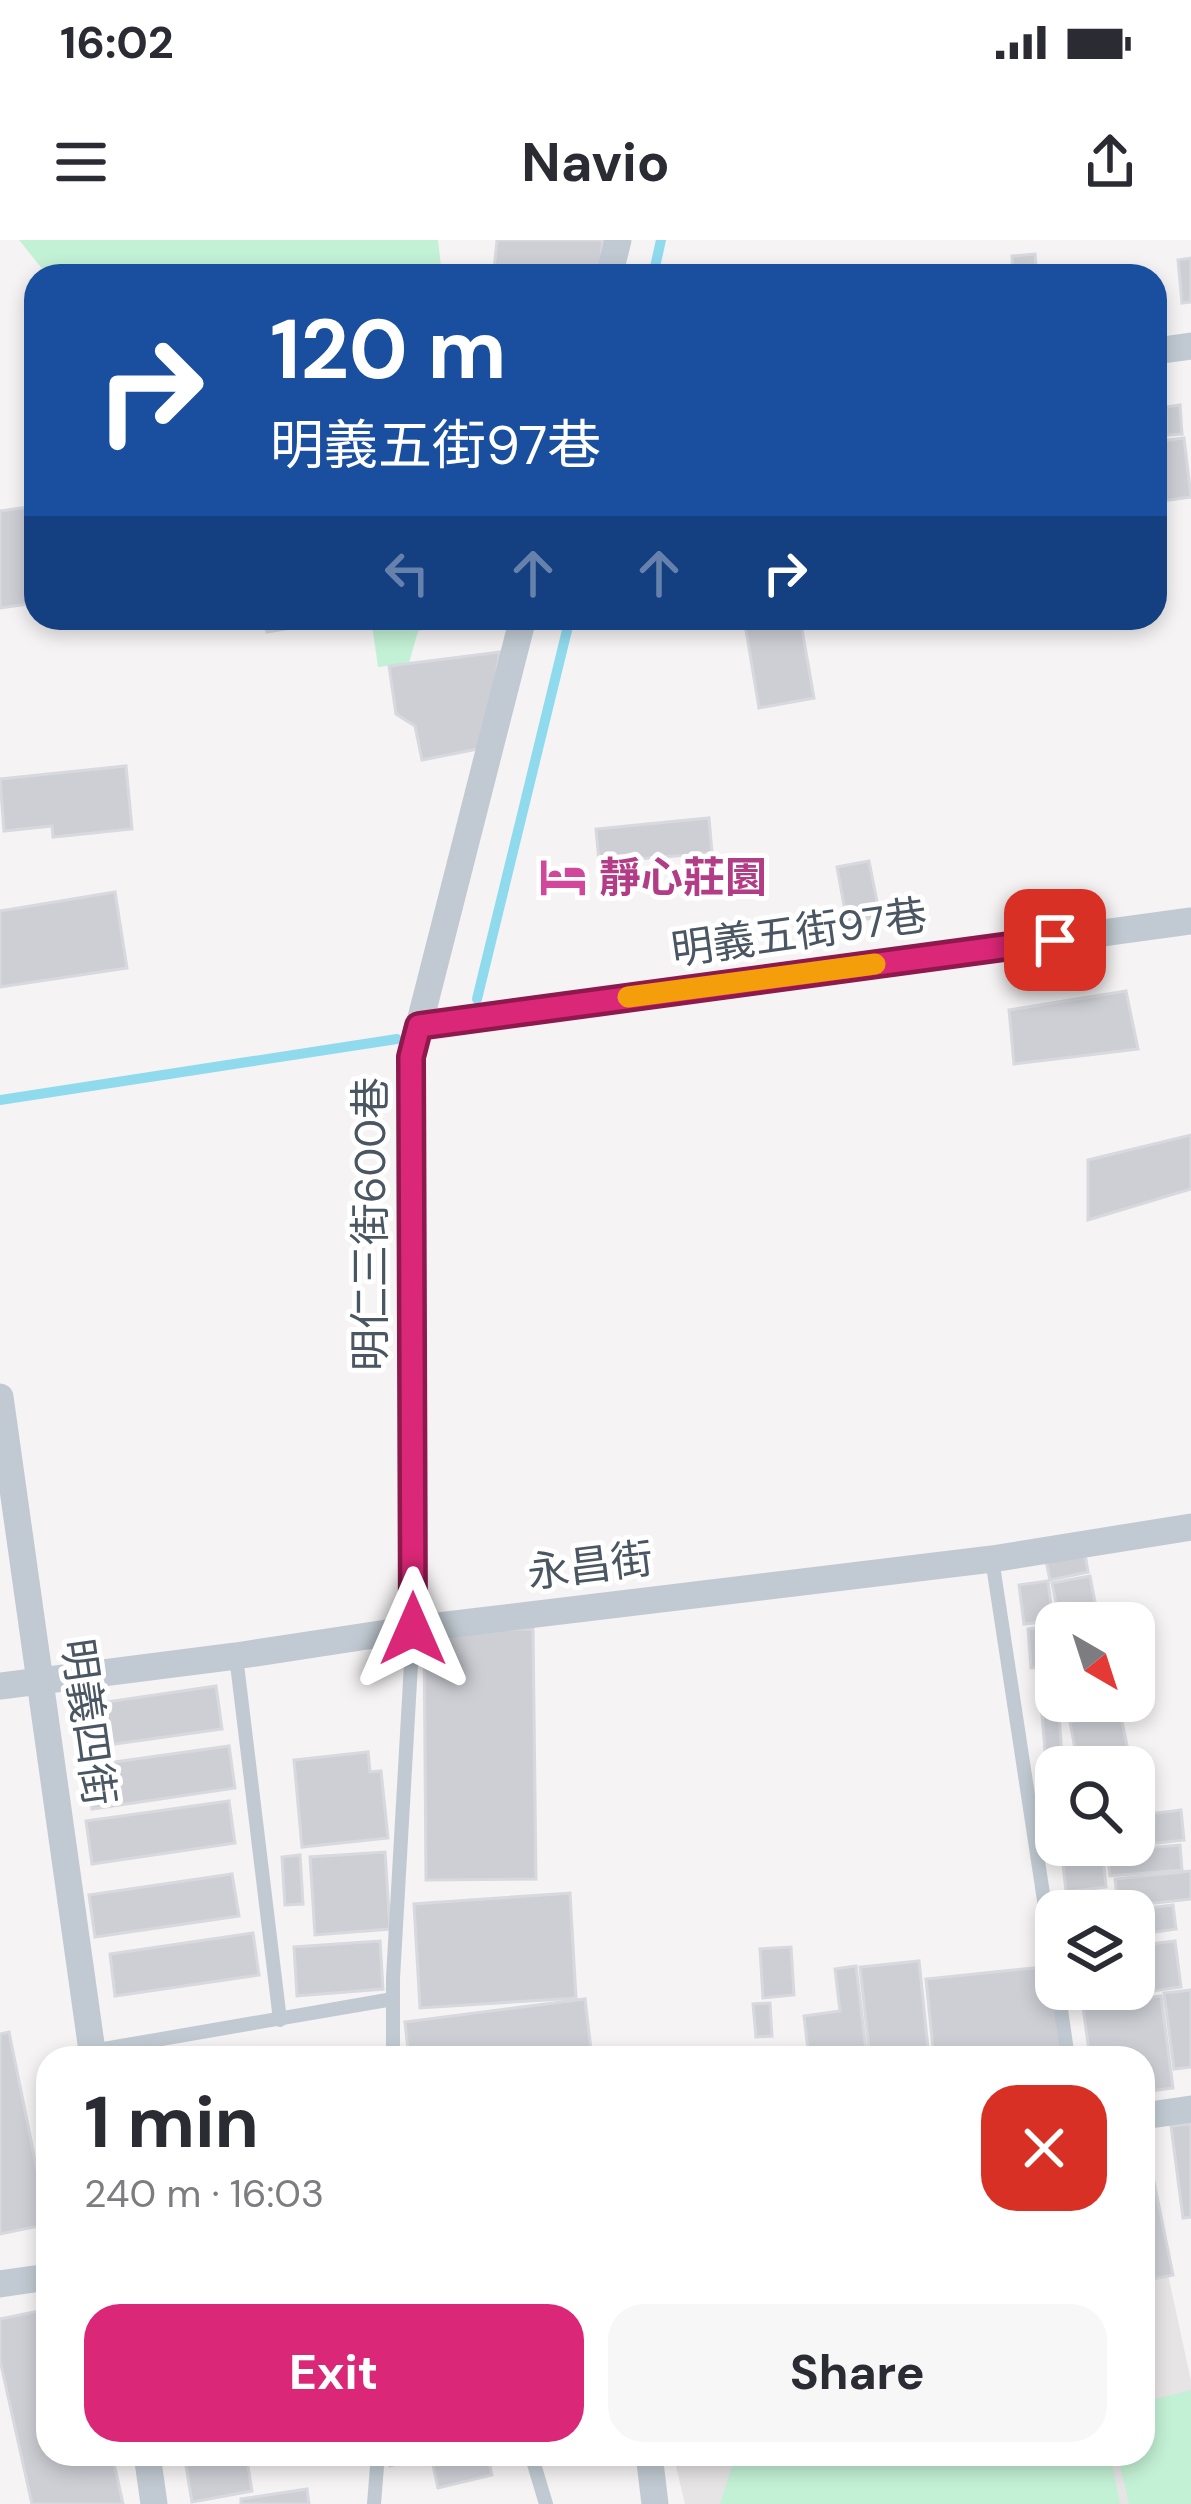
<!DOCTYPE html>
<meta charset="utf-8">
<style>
:root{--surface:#fff;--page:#f7f7f7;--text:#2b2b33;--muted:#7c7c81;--accent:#db2777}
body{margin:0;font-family:"DM Sans","Noto Sans TC",sans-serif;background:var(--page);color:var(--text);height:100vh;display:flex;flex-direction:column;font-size:45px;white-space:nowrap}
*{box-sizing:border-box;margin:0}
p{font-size:39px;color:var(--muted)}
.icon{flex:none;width:66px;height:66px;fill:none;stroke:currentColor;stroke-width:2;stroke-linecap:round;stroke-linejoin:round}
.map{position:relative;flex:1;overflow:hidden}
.drawer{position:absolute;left:36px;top:1806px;width:1119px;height:420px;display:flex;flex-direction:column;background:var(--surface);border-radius:36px;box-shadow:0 6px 18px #0003}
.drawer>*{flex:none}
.guide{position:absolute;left:24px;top:24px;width:1143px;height:366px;border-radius:36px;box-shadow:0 6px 18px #0003;background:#1a4fa0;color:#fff;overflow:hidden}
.needle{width:78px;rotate:141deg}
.tools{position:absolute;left:1035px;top:1362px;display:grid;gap:24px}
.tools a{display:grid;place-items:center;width:120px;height:120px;border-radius:24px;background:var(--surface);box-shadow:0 6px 18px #0003;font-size:60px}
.pin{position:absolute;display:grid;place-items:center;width:102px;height:102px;color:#fff;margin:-51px;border-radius:24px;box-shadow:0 6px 18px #0006}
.me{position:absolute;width:132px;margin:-66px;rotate:0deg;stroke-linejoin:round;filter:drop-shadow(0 0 9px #0008)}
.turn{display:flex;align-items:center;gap:42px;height:252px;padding:0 48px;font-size:54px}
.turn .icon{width:156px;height:156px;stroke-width:2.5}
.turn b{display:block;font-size:84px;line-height:102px}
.lanes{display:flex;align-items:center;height:114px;padding:0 48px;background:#0003;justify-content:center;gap:60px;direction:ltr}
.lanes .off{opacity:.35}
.round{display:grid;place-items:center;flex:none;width:126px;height:126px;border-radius:36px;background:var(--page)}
.head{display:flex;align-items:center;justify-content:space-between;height:204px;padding:0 48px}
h1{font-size:72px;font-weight:700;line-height:90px}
.primary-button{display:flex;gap:24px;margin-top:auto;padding:24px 48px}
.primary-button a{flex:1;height:138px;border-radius:36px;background:var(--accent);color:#fff;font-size:48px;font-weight:700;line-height:138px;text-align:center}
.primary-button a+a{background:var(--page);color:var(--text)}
.status{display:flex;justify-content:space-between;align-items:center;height:84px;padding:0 60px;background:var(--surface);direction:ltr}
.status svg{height:33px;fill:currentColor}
header{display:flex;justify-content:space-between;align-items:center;height:156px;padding:0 48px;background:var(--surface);font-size:54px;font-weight:700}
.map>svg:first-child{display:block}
</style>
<div class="status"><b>16:02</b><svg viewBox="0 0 49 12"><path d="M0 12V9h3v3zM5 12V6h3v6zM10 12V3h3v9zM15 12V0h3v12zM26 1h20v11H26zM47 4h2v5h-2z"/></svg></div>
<header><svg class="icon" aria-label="menu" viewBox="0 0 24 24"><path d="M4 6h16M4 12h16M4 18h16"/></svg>Navio<svg class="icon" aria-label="share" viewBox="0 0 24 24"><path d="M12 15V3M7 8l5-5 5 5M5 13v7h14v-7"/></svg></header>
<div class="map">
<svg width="1191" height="2264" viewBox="0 0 1191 2264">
<rect width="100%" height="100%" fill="#f5f3f3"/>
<!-- education -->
<polygon fill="#e6e4e5" points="1167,2030 1191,2141 1191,2264 685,2264 673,2214 1143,2214 1143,2042"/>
<!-- green -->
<g fill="#c3f1d5">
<polygon points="19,0 438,0 442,35 444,36 48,36"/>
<polygon points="371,378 482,378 418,391 409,423 378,427"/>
<polygon points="1191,2150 1191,2264 1129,2264 1117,2214 1143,2214 1143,2162"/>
<polygon points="736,2214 1110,2214 1120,2264 720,2264"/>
</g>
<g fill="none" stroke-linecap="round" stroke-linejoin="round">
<!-- stream -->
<g stroke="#90daee" stroke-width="10">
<polyline points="653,36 661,0"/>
<polyline points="477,759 570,378"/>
<polyline points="0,860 397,799"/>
</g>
</g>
<!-- building -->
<g fill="#cdcfd5" stroke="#d7d9de" stroke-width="3">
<polygon points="497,0 603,0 599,36 530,36 494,31"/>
<polygon points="1035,14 1037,36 1013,36 1012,16"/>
<polygon points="1191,18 1191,62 1182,63 1178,20"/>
<polygon points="1180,165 1182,194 1167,195 1166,167"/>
<polygon points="1184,198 1191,257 1155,262 1155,202"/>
<polygon points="36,266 36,363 0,368 0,271"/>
<polygon points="264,378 350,378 267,392"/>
<polygon points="744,378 800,378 814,458 759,468"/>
<polygon points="500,412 483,508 422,520 415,486 396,474 389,426"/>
<polygon points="126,526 132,589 53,597 52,586 4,591 0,539"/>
<polygon points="709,578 712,613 599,622 596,589"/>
<polygon points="869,621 880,677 847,682 837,627"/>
<polygon points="115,652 127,728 0,747 0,671"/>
<polygon points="1126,751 1138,809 1014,824 1009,770"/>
<polygon points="1191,895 1191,949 1088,980 1088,920"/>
<polygon points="1085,1314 1088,1332 1050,1340 1046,1321"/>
<polygon points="1090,1336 1099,1383 1060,1383 1052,1343"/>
<polygon points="1048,1341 1053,1381 1024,1384 1019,1345"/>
<polygon points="1048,1386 1052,1427 1031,1428 1028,1389"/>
<polygon points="533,1389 536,1639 426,1640 424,1390"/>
<polygon points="1056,1437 1063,1527 1056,1527 1056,1533 1047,1534 1039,1439"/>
<polygon points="216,1446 222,1489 79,1509 73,1467"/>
<polygon points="1066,1461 1117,1461 1118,1467 1070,1477"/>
<polygon points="1120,1472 1129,1515 1078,1525 1070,1482"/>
<polygon points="229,1506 235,1548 92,1569 86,1526"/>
<polygon points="368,1512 370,1532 381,1531 388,1598 302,1607 294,1520"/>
<polygon points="229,1561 235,1603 92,1624 86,1581"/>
<polygon points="1181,1570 1184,1600 1123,1607 1123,1605 1134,1605 1134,1576"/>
<polygon points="1061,1605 1102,1605 1106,1647 1066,1652"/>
<polygon points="1180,1605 1182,1630 1110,1636 1107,1611"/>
<polygon points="385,1612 390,1689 315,1695 310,1617"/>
<polygon points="300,1615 303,1664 285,1665 282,1617"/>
<polygon points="1191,1631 1191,1659 1118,1667 1115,1639"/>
<polygon points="232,1634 239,1676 95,1697 89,1655"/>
<polygon points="570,1653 576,1758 420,1768 414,1664"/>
<polygon points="1173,1665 1176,1689 1134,1695 1134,1671 1125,1671"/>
<polygon points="253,1693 259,1735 115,1756 110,1714"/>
<polygon points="380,1701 383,1749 297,1756 294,1707"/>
<polygon points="1175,1701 1181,1747 1093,1759 1091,1749 1134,1749 1134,1706"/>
<polygon points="791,1707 794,1755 763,1758 760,1709"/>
<polygon points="919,1721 929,1818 870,1818 860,1727"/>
<polygon points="856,1726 867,1818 809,1818 804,1776 840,1771 835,1729"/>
<polygon points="1053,1726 1062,1818 934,1818 926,1739"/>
<polygon points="1191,1750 1191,1827 1174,1829 1164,1753"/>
<polygon points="1161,1756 1173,1848 1143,1852 1143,1818 1090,1818 1083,1767"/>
<polygon points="585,1759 592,1818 409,1818 405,1782"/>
<polygon points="770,1763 772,1796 756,1797 753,1764"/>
<polygon points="9,1792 48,1984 0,1994 0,1794"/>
<polygon points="1191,1884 1191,1977 1183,1978 1171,1886"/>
<polygon points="1143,1888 1173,2035 1143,2041"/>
<polygon points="48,2069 48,2214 112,2214 123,2264 32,2264 0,2120 0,2079"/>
<polygon points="184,2214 246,2214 252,2251 192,2262"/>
<polygon points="387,2214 487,2214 492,2235 438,2248 431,2216 390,2226"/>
<polygon points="307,2249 309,2264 241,2264 241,2259"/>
</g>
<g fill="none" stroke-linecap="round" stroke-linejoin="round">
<!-- lane -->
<g stroke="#c1cad2" stroke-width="14">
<polyline points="992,1319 1056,1739"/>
<polyline points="236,1416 280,1780"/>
<polyline points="1058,1749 1068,1818"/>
<polyline points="92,1811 393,1759"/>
<polyline points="393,1818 393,1738 413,1389"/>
<polyline points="531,2214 546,2264"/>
<polyline points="374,2264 378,2214"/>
</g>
<!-- street -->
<g stroke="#c1cad2" stroke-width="27">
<polyline points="609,36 618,0"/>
<polyline points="1155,111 1191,106"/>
<polyline points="419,786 1191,681"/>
<polyline points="0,1157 93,1818"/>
<polyline points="413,1389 411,817 523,378"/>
<polyline points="0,1446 236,1416 413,1389 992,1319 1191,1287"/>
<polyline points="1143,1876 1191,1869"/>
<polyline points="0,2044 48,2037"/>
<polyline points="147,2214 154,2264"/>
<polyline points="649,2214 655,2264"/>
</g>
</g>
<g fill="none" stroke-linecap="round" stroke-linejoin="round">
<defs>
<polyline id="route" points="413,1389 411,817 419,786 1055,700"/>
</defs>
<!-- route casing -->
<use href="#route" stroke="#8e194d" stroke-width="30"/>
<!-- route -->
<use href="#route" stroke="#db2777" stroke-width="21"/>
<!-- slow -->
<polyline stroke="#f59e0b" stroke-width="21" points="628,757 875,724"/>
</g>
<!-- icons -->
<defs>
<symbol id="hotel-bare" viewBox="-9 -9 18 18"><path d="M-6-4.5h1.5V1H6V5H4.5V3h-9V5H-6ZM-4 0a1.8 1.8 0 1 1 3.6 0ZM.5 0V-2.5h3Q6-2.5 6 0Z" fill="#d1479c" stroke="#fff" stroke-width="2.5" paint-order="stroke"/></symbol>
</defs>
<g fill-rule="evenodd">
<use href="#hotel-bare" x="530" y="604" width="66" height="66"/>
</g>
<g text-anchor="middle" stroke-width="10" stroke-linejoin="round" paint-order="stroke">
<!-- hotel labels -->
<g font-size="42" font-weight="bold" fill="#b23c85" stroke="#fff" text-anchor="start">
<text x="599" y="652">靜心莊園</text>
</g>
<!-- street labels -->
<g font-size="42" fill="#4a5661" stroke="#fff">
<text transform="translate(799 692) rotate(-8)" y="15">明義五街97巷</text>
<text transform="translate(370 984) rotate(-90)" y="15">明仁三街600巷</text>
<text transform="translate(590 1325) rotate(-7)" y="15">永昌街</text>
<text transform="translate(89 1482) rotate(82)" y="15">明義四街</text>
</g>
</g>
</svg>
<div class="tools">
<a><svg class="needle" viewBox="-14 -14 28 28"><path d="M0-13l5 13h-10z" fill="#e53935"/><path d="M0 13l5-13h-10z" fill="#7c7c81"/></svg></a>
<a><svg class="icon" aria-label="search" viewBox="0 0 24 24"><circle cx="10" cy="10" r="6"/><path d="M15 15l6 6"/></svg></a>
<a><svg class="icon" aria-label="layers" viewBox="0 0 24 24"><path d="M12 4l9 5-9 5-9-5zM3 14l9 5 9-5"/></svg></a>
</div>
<div class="pin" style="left:1055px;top:700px;background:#d93025"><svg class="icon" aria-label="arrive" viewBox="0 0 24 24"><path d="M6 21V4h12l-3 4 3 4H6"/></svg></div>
<svg class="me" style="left:413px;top:1389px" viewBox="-20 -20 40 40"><path d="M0-17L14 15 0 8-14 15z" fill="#db2777" stroke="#fff" stroke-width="4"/></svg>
<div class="guide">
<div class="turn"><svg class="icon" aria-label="right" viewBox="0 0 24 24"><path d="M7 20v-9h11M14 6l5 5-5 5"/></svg><div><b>120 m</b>明義五街97巷</div></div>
<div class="lanes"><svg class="icon off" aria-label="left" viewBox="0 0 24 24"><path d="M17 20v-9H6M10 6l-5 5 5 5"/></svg><svg class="icon off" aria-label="ahead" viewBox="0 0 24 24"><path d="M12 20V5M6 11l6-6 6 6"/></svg><svg class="icon off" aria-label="ahead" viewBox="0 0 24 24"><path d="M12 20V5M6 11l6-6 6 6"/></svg><svg class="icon" aria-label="right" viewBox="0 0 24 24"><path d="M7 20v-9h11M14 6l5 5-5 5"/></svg></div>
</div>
<section class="drawer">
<div class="head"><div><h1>1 min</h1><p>240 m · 16:03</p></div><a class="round" style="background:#d93025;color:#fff"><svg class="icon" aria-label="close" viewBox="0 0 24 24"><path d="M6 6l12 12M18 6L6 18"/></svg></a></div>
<div class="primary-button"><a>Exit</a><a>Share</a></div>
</section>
</div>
